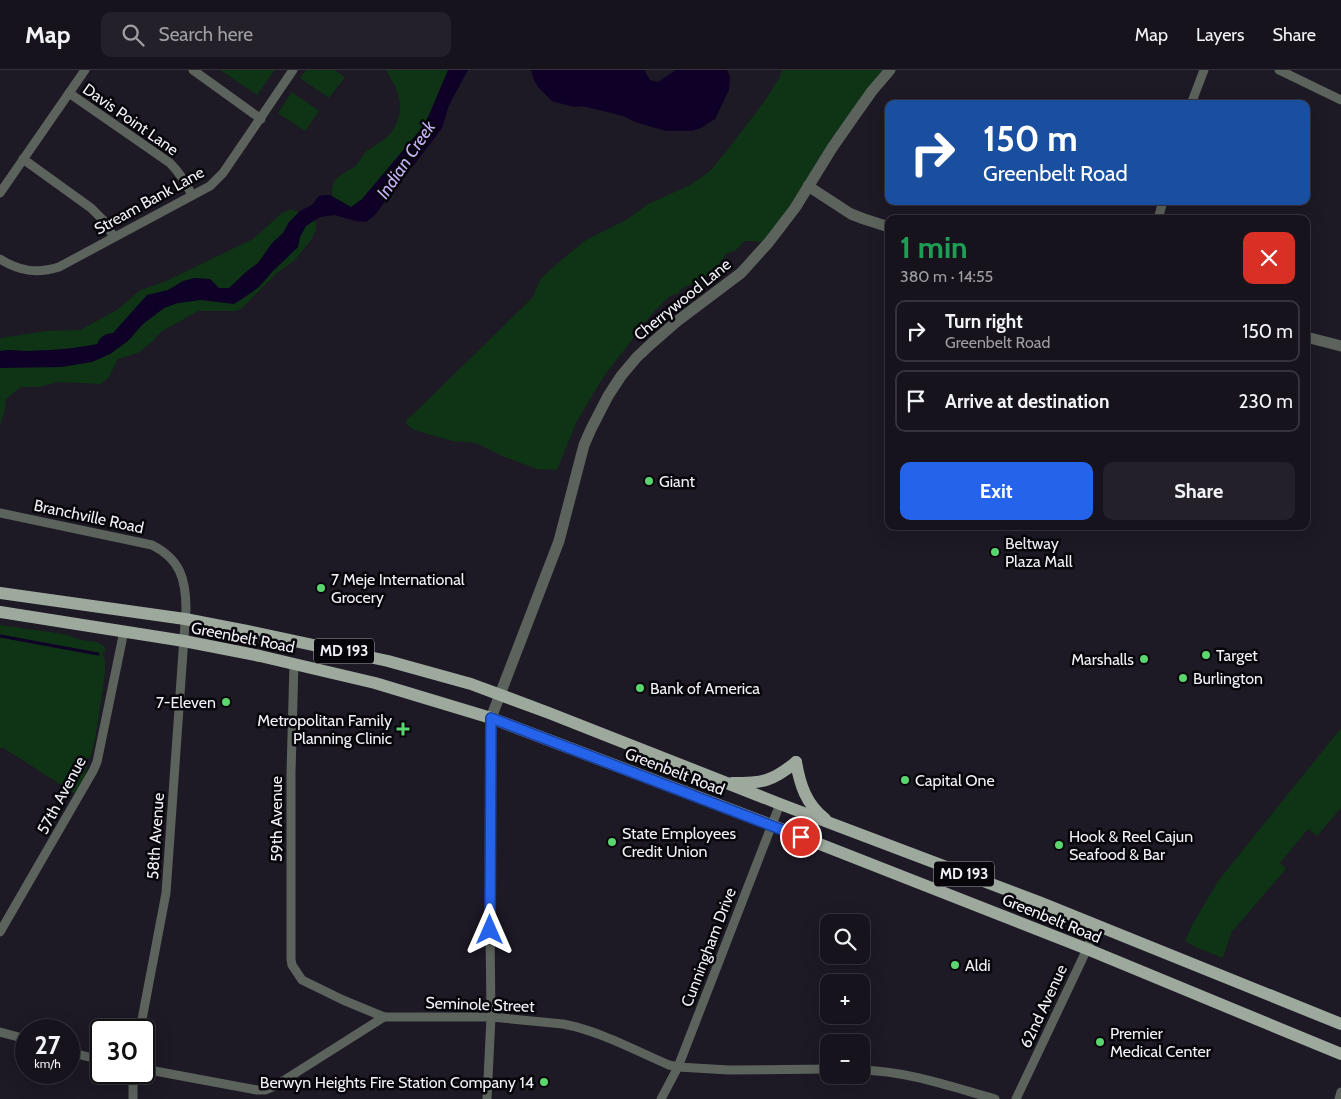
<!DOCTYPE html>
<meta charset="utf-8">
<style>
:root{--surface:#16131c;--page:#232029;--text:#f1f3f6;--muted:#9e9ea3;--line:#35323b;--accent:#2563eb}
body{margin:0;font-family:Cabin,sans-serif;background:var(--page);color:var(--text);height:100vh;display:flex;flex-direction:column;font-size:19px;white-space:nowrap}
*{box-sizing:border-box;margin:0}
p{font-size:16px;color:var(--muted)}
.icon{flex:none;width:28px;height:28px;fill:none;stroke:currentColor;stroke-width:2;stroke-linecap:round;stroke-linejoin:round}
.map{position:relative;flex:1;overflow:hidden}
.drawer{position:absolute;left:885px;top:145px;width:425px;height:315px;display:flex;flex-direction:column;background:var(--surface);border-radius:10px;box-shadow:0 5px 20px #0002,0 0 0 1px var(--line)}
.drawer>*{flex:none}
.top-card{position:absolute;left:885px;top:30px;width:425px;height:105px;border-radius:10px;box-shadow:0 5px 20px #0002,0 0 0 1px var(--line);background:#1a4fa0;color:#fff;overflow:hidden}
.controls{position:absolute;left:820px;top:844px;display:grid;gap:10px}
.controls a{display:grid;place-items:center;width:50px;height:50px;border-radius:10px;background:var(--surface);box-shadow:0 5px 20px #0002,0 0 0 1px var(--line);font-size:25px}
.speed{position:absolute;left:15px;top:949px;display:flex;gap:10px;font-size:25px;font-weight:700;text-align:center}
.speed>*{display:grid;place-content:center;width:65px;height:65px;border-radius:50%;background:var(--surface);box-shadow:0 5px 20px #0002,0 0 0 1px var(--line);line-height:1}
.speed small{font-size:12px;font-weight:400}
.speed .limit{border:2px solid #111;border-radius:8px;background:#fff;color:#111}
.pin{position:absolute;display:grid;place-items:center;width:42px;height:42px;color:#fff;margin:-21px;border:2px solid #fff;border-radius:50%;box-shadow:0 1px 5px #0007}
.me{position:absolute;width:55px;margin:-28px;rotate:0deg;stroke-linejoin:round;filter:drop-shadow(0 0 4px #0008)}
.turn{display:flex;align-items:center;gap:18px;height:105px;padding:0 15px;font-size:22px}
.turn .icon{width:65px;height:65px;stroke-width:2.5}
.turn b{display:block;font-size:35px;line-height:42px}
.round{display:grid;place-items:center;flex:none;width:52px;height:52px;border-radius:10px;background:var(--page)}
.overview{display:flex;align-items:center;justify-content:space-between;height:85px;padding:0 15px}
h1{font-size:30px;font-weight:700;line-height:38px;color:#1e9e55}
.button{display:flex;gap:10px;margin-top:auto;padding:10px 15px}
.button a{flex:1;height:58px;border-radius:10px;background:var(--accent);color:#fff;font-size:20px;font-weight:700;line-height:58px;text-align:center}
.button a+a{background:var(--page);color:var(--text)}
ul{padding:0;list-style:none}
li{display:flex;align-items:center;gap:15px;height:62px;margin:0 10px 8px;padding:0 5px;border:2px solid var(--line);border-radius:10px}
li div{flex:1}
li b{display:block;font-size:19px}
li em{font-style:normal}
header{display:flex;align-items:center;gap:30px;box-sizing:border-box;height:70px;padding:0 25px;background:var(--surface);border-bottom:1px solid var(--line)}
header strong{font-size:24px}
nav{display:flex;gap:28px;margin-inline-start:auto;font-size:18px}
.search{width:350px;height:45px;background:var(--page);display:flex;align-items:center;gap:12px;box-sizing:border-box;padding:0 18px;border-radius:10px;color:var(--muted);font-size:19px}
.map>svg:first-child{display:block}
</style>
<header>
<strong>Map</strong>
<div class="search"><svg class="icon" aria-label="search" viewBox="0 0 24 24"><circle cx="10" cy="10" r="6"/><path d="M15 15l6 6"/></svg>Search here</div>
<nav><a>Map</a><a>Layers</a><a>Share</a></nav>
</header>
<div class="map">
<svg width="1341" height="1029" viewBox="0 0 1341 1029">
<rect width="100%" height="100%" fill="#1d1925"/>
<!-- green -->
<g fill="#0f3315">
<polygon points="220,0 275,0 257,25"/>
<polygon points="306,0 335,0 345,7 329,28 300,8"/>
<path d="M386,0H460L449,20L364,143L333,130C329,109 338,107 353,98C360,93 361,85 368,80C374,76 381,72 387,67C398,57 403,39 398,24C396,16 390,8 386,0Z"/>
<polygon points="782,0 890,0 769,172 745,171 735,181 727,183 714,200 698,211 681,219 679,223 670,226 652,244 604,306 577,351 557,400 537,399 502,386 476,373 452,371 414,360 407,355 406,351 533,227 541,208 559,192 586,170 626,150 648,134 690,115 709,102 729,78 766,29 779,8"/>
<polygon points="292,22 319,41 305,61 278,43"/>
<polygon points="292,139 316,152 316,160 311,170 294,191 278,202 241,239 236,241 198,241 161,262 152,272 138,283 118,289 109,307 101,314 59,312 39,317 21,317 6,329 5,340 0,355 0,268 46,261 80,260 117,240 139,221 168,210 253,169 282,143"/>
<polygon points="0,555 64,564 81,570 97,572 103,575 105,577 105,582 103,582 104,589 105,589 105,604 96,664 91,686 88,689 84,710 75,724 2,677 0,679"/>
<polygon points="1341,658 1341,738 1317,766 1308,759 1280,793 1286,799 1231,863 1223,888 1195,877 1185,871 1191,857 1218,811"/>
</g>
<!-- water -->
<g fill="#0f0027">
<path d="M448,0H468L449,35L442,58L414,95L396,112L386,130L375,145L366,152L356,151L335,145L320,147L306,156L300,167L298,177L273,201L259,217L245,227L234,234L201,230L178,233L164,238L143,254L128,271L110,284L92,292L61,297L0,298V281C9,279 18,281 27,281C51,280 74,279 97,274C101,266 104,264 113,263L147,225L168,220L183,211L195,208L210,209L219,218H229L247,201L258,193L272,173L283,163L289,152L300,141L312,135L319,126L324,125H330L351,137L362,129L421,59L429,45Z"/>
<polygon points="531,0 644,0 650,10 658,12 676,0 727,0 730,7 729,20 715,49 701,58 691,61 666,61 635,52 623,46 607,42 582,36 574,37 552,31 538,17 534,10"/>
</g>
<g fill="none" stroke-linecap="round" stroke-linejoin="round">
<!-- stream -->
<polyline stroke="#0f0027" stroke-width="3" points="0,566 98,584"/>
<!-- minor -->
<g stroke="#5c625c" stroke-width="9">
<polyline points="193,0 261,49"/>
<polyline points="1279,0 1341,30"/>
<path d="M69,23L170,93C180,103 186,113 192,125"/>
<polyline points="1191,34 1204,0"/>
<polyline points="23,89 91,138 103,150 114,167"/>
<polyline points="0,123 85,0"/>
<polyline points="1158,149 1163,131"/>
<path d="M0,189C19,201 37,204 59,197L210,116L223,103L293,0"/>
<path d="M0,443L152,475C180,489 186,509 186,539L166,823L140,960"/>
<polyline points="294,593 291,703 291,889 292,895 302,910 343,930 384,947"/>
<polyline points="0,862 93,701 97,692 124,561"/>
<polyline points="0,962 26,969"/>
<polyline points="69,982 101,990"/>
<path d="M144,999L257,1020H265L275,1016L384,947H491L563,954C600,961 634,980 669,995L678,997L729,1000L829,999"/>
<path d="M861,1000C907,1001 952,1017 995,1029"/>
<polyline points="133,1029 133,1002"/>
<polyline points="487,1029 491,947 490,860 491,648"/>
<polyline points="661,1029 678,997 780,734"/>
<polyline points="1016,1029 1087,879 1096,855"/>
<polyline points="1339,1029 1341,1022"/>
</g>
<!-- tertiary -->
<g stroke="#5c625c" stroke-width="11">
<polyline points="808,116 851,144 864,149 889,157"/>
<polyline points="1306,267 1341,276"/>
<polyline points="491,648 559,471 584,375 591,359 608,326 621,306 637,287 652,273 676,252 741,203 769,172 795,138 832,78 855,45 872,21 890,0"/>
</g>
<!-- primary -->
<g stroke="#9ea99e" stroke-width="12">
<polyline points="0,523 185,549 247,561 388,591 471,614 549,643 780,734 1039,832 1341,954"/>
<polyline points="0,542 184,571 260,586 375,613 491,648 761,751 1087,879 1341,984"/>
<path d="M796,692C800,715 806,734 825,749"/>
<path d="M732,713C762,713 772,712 796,692"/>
</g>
</g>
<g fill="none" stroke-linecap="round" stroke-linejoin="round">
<defs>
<polyline id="route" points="490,860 491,648 801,767"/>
</defs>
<!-- route casing -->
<use href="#route" stroke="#184099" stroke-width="12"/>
<!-- route -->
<use href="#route" stroke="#2563eb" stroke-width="9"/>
</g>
<!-- markers -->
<g fill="#5bd56e" stroke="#07060a" stroke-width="2">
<circle cx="649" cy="411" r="5"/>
<circle cx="995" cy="482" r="5"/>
<circle cx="321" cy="518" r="5"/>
<circle cx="1206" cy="585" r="5"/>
<circle cx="1144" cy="589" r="5"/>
<circle cx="1183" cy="608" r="5"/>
<circle cx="640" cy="618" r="5"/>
<circle cx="226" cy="632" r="5"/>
<path d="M400.5 651.5h5v5h5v5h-5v5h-5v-5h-5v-5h5z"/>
<circle cx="905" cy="710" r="5"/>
<circle cx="612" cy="772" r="5"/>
<circle cx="1059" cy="775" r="5"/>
<circle cx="955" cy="895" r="5"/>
<circle cx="1100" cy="972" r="5"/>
<circle cx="544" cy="1012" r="5"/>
</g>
<g text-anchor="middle" stroke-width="5" stroke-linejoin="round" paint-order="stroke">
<!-- shield labels -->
<g fill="#07060a" stroke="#aca9b1" stroke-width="1">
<rect x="314" y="568.5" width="60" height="25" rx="4"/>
<rect x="934" y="791.5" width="60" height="25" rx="4"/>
</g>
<g font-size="15" font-weight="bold" fill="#f2eff8">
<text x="344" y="586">MD 193</text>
<text x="964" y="809">MD 193</text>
</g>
<!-- street labels -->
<g font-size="16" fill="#f2eff8" stroke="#07060a">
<text transform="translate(131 49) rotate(35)" y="6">Davis Point Lane</text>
<text transform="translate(149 130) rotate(-29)" y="6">Stream Bank Lane</text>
<text transform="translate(682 229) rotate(-39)" y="6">Cherrywood Lane</text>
<text transform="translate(89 446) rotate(12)" y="6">Branchville Road</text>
<text transform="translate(243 567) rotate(11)" y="6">Greenbelt Road</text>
<text transform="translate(675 701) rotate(21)" y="6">Greenbelt Road</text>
<text transform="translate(61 725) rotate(-62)" y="6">57th Avenue</text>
<text transform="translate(276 749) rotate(-90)" y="6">59th Avenue</text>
<text transform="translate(155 766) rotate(-86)" y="6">58th Avenue</text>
<text transform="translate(1052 848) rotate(22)" y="6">Greenbelt Road</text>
<text transform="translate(708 877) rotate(-69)" y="6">Cunningham Drive</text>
<text transform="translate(480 934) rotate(2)" y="6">Seminole Street</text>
<text transform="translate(1043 936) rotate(-65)" y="6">62nd Avenue</text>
</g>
<!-- poi labels -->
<g font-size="16" fill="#f2eff8" stroke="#07060a" text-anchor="start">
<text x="659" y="417">Giant</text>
<text x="1005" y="479">Beltway<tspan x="1005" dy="18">Plaza Mall</tspan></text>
<text x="331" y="515">7 Meje International<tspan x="331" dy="18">Grocery</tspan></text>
<text x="1216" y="591">Target</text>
<text x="1134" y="595" text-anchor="end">Marshalls</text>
<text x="1193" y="614">Burlington</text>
<text x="650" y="624">Bank of America</text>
<text x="216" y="638" text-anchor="end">7-Eleven</text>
<text x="392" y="656" text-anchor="end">Metropolitan Family<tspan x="392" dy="18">Planning Clinic</tspan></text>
<text x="915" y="716">Capital One</text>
<text x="622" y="769">State Employees<tspan x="622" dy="18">Credit Union</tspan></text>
<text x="1069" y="772">Hook &amp; Reel Cajun<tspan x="1069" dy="18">Seafood &amp; Bar</tspan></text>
<text x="965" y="901">Aldi</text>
<text x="1110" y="969">Premier<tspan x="1110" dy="18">Medical Center</tspan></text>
<text x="534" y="1018" text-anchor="end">Berwyn Heights Fire Station Company 14</text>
</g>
<!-- water labels -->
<g font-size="18" font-style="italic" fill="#c5b2f5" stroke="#07060a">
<text transform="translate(406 90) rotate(-56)" y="6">Indian Creek</text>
</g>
</g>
</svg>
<div class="controls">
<a><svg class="icon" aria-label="search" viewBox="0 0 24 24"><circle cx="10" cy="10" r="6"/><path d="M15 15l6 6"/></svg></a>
<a>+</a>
<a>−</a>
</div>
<div class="speed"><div>27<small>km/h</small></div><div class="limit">30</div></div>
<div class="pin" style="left:801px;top:767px;background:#d93025"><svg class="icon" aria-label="arrive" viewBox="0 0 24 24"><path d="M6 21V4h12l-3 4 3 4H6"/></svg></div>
<svg class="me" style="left:490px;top:860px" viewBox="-20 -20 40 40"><path d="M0-17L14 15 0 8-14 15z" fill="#2563eb" stroke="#fff" stroke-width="4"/></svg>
<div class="top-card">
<div class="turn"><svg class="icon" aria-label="right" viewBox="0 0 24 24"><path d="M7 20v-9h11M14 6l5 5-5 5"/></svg><div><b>150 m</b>Greenbelt Road</div></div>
</div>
<section class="drawer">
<div class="overview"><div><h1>1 min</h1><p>380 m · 14:55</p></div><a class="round" style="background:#d93025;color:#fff"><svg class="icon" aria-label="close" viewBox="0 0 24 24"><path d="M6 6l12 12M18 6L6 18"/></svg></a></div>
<ul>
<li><svg class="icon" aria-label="right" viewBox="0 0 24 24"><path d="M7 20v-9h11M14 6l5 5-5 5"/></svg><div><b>Turn right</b><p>Greenbelt Road</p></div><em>150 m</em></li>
<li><svg class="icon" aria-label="arrive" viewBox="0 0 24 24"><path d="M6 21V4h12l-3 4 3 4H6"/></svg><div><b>Arrive at destination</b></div><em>230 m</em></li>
</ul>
<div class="button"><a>Exit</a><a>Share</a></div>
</section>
</div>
